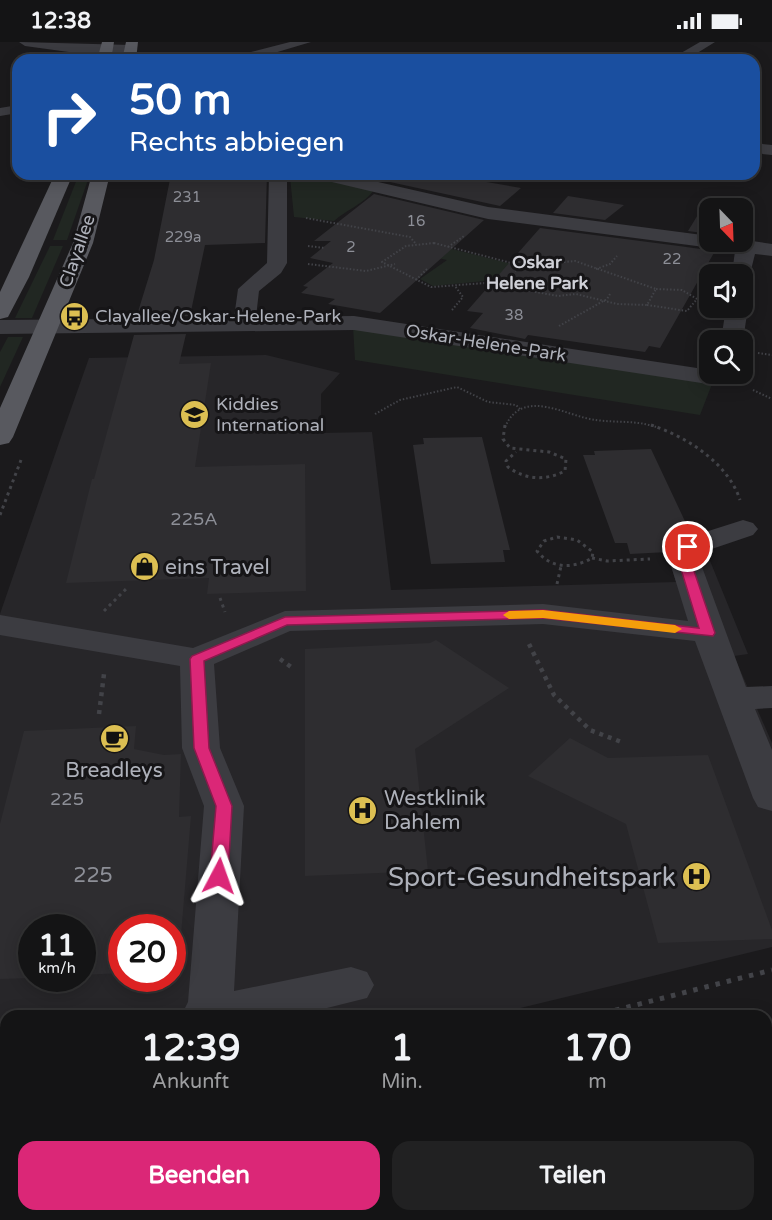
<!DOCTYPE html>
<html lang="de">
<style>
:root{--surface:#141415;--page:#212122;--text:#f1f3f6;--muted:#9d9ea0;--line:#333334;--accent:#db2777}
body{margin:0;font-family:"Varela Round",sans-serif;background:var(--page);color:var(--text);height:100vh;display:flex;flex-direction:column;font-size:22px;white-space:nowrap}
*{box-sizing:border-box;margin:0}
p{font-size:20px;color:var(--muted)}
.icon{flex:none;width:33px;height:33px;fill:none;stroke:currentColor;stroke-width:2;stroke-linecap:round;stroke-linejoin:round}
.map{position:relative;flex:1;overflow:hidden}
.drawer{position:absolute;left:0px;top:968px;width:772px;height:212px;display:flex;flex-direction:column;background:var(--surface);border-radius:18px 18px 0 0;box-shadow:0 3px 15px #0003,0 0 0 2px var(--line)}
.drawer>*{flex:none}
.hud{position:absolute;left:12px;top:12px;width:748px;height:126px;border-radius:18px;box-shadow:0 3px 15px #0003,0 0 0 2px var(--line);background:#1a4fa0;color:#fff;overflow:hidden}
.needle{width:39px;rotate:157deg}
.controls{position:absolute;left:699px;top:156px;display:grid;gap:12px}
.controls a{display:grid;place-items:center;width:54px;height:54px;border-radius:12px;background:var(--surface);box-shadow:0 3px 15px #0003,0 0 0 2px var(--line);font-size:30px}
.speed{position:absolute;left:18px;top:872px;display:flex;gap:12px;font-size:30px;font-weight:700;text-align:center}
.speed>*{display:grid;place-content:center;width:78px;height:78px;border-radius:50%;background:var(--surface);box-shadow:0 3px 15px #0003,0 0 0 2px var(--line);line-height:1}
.speed small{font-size:15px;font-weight:400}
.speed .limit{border:9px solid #d22;background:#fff;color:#111}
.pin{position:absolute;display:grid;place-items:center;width:51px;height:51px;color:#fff;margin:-26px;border:3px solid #fff;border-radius:50%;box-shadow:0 2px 6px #0007}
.me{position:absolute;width:66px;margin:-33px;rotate:4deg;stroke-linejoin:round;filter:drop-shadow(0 0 4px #0008)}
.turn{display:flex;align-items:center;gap:21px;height:126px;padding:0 18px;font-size:27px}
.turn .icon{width:78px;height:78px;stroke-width:2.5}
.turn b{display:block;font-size:42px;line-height:51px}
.eta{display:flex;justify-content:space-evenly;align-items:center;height:102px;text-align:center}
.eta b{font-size:36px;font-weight:800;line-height:42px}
.cta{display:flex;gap:12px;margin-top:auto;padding:12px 18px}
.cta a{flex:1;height:69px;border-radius:18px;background:var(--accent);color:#fff;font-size:24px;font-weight:800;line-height:69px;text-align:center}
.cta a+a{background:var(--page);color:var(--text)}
.status{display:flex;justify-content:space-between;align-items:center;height:42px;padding:0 30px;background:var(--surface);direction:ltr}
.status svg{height:16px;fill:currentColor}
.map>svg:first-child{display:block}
</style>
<div class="status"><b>12:38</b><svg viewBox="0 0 49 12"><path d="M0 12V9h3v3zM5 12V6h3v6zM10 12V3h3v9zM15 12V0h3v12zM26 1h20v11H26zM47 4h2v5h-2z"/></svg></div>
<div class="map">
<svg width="772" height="1178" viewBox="0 0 772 1178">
<rect width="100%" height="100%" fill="#1b1a1c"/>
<!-- built -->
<path fill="#272629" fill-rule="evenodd" d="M266,313L340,331L321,352V391L372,390L391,548L676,540L670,521L706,509L748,612L734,614L772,701V905L492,973L6,974V1083L0,1084V572L60,398L89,316ZM32,885H82V936H32ZM122,885H172V936H122Z"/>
<!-- green -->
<g fill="#212722">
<polygon points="79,132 90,132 67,198 53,198"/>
<path d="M301,133L311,134L373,149C366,160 345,169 334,179L294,175L290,135Z"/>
<polygon points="432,202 516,223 555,252 485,239 433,244 420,237 447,218 434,215"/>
<polygon points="50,204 63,204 32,276 15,276"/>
<polygon points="353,285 712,342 700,373 355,318"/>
<polygon points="8,295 23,295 0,345 0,310"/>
</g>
<!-- building -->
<g fill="#2e2d30">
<polygon points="171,132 267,132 265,201 205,203 190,274 139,275 137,273 154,218"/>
<polygon points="400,132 440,132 521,146 500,164 390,140"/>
<polygon points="374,152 484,178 380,271 328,262 335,257 301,251 308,245 303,244 333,221 310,216 331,199 314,199"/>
<polygon points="568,154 624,163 605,178 553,171"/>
<polygon points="699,171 710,172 710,192 688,189"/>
<polygon points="540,186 679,204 715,209 660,306 649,304 645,310 528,293 525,297 470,286 483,271 467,269"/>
<polygon points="186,292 179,322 211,321 195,425 305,422 306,549 207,552 209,536 66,541 92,437 94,437 134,293"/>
<polygon points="482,395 510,508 503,508 505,520 431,522 413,403 424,402 423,396"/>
<polygon points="651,407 691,492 669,497 672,503 668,510 630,512 627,501 615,501 583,413 595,413 594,409"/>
<polygon points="436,598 509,646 415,707 428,829 305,834 305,607 430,601"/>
<polygon points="136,684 134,707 164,713 181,712 179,775 191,774 178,929 172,929 172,885 122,885 122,931 82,933 82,885 32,885 32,936 0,937 0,782 24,689"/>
<polygon points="570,696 608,716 708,713 772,888 772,897 658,901 626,782 528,734"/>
</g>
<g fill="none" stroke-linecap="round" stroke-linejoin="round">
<!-- path-far3 -->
<g stroke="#424348" stroke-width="2" stroke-dasharray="1.5 2" stroke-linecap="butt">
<polyline points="306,176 410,195 416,202"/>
<polygon points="434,201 523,224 575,219 656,247 647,263 617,262 576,252 558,254 486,241 431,245 382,220 406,204"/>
<polyline points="308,204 325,206"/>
<polyline points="448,205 464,194"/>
<polyline points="308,222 366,229 395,222"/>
<polyline points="596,227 610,222 617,214"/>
<polyline points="515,229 523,224"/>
<polyline points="416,238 427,227"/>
<polyline points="647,263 687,269 697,257 682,248 656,247"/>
<polyline points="452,268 463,255 455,244"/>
<polyline points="559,284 607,257 610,252"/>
<polyline points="758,311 772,313"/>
<polyline points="753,348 772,357"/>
<polyline points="375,372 400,358 457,345 488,360 516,363 520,367"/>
<path d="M505,385C523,344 567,375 596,378C617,381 636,378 656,385"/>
</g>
<!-- path-far2 -->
<g stroke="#424348" stroke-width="3" stroke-dasharray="3 4" stroke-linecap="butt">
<path d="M505,383L503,397L510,406L549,410L566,417L565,429C545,439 526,438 508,425L506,419L516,410"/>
<path d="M651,383C687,395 728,421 740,458"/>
<polyline points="0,473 21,418"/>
<path d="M557,495L577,498L593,510L592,516C573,527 551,527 537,509L544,499Z"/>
<polyline points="592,516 607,519 650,517"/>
<polyline points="557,542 561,524"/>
<polyline points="220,556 225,570"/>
<polyline points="104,569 127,546"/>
</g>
<!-- path-far1 -->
<g stroke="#424348" stroke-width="4.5" stroke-dasharray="4 5" stroke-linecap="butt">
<polyline points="529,602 554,653 590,688 624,701"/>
<polyline points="280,617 294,627"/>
<polyline points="99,672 104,632"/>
</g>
<!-- path -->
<g stroke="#424348" stroke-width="5" stroke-dasharray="4.5 7" stroke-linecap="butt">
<polyline points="593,974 772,928"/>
<polyline points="0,1116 6,1115"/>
</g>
<!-- minor -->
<g fill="#3c3c41" fill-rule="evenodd">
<polygon points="19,0 131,3 137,7 131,11 76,11 25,4"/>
<polygon points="290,0 311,0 251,18 229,18 231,15"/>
<polygon points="700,0 715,0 686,18 669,18"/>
<polygon points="18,63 18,71 0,74 0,66"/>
<polygon points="754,101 772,103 772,113 754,111"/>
<polygon points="269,132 287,132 287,221 281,231 259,249 256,275 354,274 710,328 710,332 739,332 736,337 708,342 354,288 0,292 0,278 234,276 238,247 267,221"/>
<polygon points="312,132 343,132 488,165 710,194 710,200 746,198 772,202 772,214 755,212 749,236 742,238 742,232 732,232 735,209 488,177 315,136"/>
<polygon points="742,261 748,266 743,298 721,298 726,266 742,266"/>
<polygon points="743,478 753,481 758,487 753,493 700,511 698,514 746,645 772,644 772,666 755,667 772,708 772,769 758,765 753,756 695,599 543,582 290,589 214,622 220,706 244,764 234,949 351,925 367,930 374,943 367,956 295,974 181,974 188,960 204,764 182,706 180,624 0,593 0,573 193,606 285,569 543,562 688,579 668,514 677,499"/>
<polygon points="6,994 6,1034 0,1035 0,995"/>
</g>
<!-- major -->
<g fill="#58595f" fill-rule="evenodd">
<polygon points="102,0 114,0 111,18 97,18"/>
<polygon points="126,0 138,0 136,18 122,18"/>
<polygon points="55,132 73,132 29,235 8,275 0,277 0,250"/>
<polygon points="92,132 110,132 93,201 13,395 9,401 0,403 0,366 73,201"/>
</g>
<defs>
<g id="rail">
<polyline points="766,1017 772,1016"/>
<polyline points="766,1114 772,1112"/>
<polyline points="185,1178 203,1173"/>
<polyline points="551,1178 568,1173"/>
</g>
</defs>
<!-- rail casing -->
<use href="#rail" stroke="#4f5055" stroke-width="9"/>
<!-- rail -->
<use href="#rail" stroke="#161517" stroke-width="7" stroke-dasharray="20" stroke-linecap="butt"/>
</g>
<!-- route -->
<polygon fill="#db2777" stroke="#8e194d" stroke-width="1.5" points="688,501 694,505 689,514 715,591 713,594 543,576 287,583 204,619 209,706 232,764 228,834 225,838 213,838 210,834 216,764 194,706 190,617 192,614 285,575 543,568 699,586 677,514 684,502"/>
<!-- slow -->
<polygon fill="#f59e0b" points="543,568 675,583 682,587 675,591 543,576 509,577 503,573 509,569"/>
<!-- icons -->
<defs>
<symbol id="bus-disc" viewBox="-11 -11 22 22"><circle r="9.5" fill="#dcbf52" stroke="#161517"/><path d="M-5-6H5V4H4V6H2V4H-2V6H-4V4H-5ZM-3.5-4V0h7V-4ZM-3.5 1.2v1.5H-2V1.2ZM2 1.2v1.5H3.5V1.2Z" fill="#111"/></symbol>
<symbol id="school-disc" viewBox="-11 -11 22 22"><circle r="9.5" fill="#dcbf52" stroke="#161517"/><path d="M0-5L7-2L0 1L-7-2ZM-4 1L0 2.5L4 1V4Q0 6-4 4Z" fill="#111"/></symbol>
<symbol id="shop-disc" viewBox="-11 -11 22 22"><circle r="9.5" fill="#dcbf52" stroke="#161517"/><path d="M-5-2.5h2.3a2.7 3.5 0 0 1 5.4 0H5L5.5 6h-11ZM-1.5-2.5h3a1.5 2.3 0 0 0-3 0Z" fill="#111"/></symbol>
<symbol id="cafe-disc" viewBox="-11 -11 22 22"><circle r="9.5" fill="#dcbf52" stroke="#161517"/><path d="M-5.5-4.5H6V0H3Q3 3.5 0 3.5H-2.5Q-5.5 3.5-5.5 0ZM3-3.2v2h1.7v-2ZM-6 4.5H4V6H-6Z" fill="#111"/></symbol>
<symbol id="hospital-disc" viewBox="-11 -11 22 22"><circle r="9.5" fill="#dcbf52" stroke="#161517"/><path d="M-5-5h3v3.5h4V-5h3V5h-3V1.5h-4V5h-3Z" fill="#111"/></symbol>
</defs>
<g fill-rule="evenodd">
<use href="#bus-disc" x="58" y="258" width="33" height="33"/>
<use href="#school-disc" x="178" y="356" width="33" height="33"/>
<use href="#shop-disc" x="128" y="508" width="33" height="33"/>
<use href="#cafe-disc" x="98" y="680" width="33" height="33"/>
<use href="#hospital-disc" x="346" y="752" width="33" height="33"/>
<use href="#hospital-disc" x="680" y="818" width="33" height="33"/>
</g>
<g text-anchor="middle" stroke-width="6" stroke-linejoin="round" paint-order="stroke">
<!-- far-number labels -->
<g font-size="15" fill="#8d8f97">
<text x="187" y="160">231</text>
<text x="416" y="184">16</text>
<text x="183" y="200">229a</text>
<text x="351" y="210">2</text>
<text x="672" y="222">22</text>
<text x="514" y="278">38</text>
</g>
<!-- far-street labels -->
<g font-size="18" fill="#aeb1ba" stroke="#161517">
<text transform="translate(77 209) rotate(-71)" y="6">Clayallee</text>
<text transform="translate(486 301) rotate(9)" y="6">Oskar-Helene-Park</text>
</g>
<!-- far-neighbourhood labels -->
<g font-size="18" font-weight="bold" fill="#cfd0d7" stroke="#161517">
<text x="537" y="226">Oskar<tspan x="537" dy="21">Helene Park</tspan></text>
</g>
<!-- far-poi labels -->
<g font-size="18" fill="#aeb1ba" stroke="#161517" text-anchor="start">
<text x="95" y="280">Clayallee/Oskar-Helene-Park</text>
<text x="216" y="368">Kiddies<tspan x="216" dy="21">International</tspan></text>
</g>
<!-- number labels -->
<g font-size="18" fill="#8d8f97">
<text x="194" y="483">225A</text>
<text x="67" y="763">225</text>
</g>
<!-- poi labels -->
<g font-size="21" fill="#aeb1ba" stroke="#161517" text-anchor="start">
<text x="165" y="532">eins Travel</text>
<text x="114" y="735" text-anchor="middle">Breadleys</text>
<text x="384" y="763">Westklinik<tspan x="384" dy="24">Dahlem</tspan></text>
</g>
<!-- near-number labels -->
<g font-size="21" fill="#8d8f97">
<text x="93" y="840">225</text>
</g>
<!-- near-poi labels -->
<g font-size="26" fill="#aeb1ba" stroke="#161517" text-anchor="end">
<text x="676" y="844">Sport-Gesundheitspark</text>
</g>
</g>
</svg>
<div class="controls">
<a><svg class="needle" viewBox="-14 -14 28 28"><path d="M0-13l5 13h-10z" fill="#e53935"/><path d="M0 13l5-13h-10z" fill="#9d9ea0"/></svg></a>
<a><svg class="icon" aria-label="sound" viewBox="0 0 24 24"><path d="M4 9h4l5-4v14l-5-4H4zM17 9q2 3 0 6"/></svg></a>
<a><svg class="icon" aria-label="search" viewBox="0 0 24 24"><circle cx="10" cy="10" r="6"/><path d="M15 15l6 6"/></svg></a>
</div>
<div class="speed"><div>11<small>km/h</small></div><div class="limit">20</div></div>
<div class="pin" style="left:688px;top:505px;background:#d93025"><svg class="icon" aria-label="arrive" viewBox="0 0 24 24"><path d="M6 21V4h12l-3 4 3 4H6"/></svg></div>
<svg class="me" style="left:219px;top:834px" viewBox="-20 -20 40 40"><path d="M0-17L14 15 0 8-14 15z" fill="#db2777" stroke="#fff" stroke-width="4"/></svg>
<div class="hud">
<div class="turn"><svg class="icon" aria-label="right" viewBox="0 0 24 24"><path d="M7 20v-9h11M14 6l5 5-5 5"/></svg><div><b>50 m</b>Rechts abbiegen</div></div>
</div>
<section class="drawer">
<div class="eta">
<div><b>12:39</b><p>Ankunft</p></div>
<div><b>1</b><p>Min.</p></div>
<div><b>170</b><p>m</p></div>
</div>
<div class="cta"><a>Beenden</a><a>Teilen</a></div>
</section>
</div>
